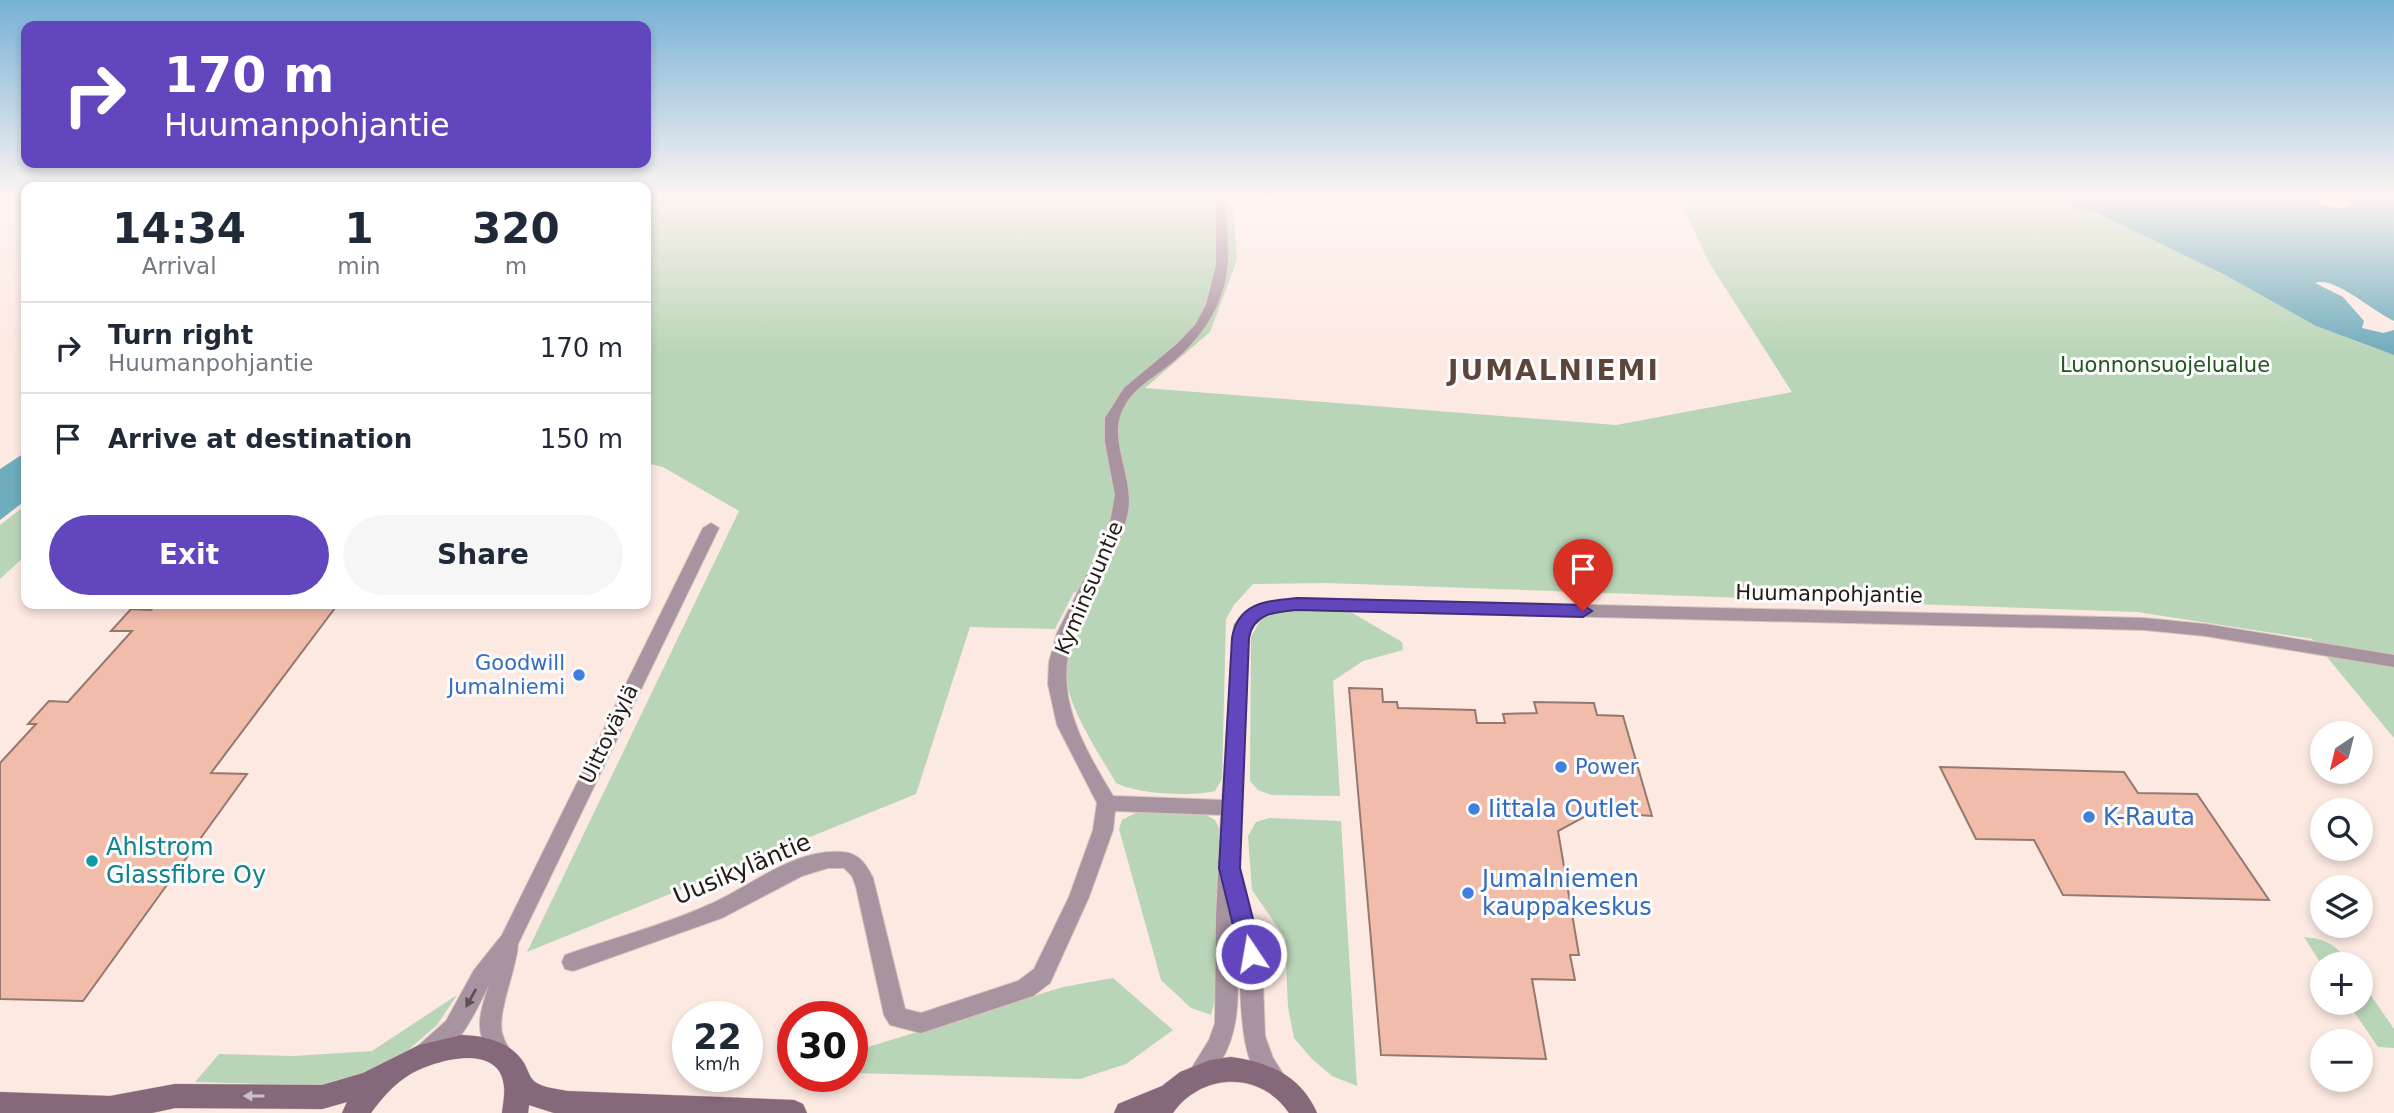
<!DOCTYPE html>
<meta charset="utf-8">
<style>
:root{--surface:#fff;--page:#f6f6f7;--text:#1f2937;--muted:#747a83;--line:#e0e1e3;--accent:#6246be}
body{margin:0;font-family:"DejaVu Sans",sans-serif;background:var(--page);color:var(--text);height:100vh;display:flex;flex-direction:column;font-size:26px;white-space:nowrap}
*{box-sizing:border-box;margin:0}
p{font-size:23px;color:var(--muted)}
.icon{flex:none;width:38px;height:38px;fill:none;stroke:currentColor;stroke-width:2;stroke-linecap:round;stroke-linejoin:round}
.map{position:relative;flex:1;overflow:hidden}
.details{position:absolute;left:21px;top:182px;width:630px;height:427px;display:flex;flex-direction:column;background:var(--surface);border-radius:14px;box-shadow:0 4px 10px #0003}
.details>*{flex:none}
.top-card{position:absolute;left:21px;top:21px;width:630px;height:147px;border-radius:14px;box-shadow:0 4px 10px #0003;background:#6246be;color:#fff;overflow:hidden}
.needle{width:46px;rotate:215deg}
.buttons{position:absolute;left:2310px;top:721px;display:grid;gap:14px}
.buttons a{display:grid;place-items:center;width:63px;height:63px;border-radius:50%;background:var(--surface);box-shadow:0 4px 10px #0003;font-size:35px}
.speed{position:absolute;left:672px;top:1001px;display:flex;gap:14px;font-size:35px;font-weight:700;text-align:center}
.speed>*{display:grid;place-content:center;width:91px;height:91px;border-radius:50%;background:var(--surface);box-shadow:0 4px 10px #0003;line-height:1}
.speed small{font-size:18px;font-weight:400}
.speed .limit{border:10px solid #d22;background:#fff;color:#111}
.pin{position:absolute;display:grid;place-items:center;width:60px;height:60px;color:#fff;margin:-72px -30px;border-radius:50% 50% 50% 0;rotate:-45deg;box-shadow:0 0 7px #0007}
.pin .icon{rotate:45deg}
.me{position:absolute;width:77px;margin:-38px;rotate:348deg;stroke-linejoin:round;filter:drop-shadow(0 0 5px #0008)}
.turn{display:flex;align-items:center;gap:24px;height:147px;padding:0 28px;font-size:32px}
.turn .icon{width:91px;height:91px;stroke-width:2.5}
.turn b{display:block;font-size:49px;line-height:60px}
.eta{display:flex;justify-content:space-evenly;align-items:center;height:119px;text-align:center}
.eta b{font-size:42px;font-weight:600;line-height:49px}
.action{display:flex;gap:14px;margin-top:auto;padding:14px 28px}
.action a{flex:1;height:80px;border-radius:42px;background:var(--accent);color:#fff;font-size:28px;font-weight:600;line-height:80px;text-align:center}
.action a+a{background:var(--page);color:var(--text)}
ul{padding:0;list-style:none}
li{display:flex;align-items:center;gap:21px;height:91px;padding:0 28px;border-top:2px solid var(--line)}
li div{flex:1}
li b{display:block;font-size:26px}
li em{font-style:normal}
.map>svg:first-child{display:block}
</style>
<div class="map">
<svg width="2394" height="1113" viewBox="0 0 2394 1113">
<rect width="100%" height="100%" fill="#fce9e2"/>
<!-- green -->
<g fill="#b9d5b7">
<path d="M646,197H1233L1237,260L1210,332L1145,388L1616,425L1792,392L1710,264L1678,197H2037L2099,214L2225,275L2316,326L2394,355V738L2312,639L2137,612L1327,583L1253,584L1234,605L1226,619L1222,779L1215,791C1192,797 1137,794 1116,783C1100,755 1068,708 1066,676C1065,656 1087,614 1096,596L1074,592L1055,629L970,627L916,794L527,952L739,511L663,467L646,463Z"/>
<polygon points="26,505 26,555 0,579 0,525"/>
<polygon points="1349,611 1402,642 1403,650 1363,661 1333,681 1340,796 1271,795 1258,790 1250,781 1251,637 1261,619 1274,612"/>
<polygon points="1137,812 1206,815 1215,820 1221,832 1218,986 1211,1015 1191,1008 1161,980 1119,829 1122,820"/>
<polygon points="1269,818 1341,821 1357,1086 1332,1076 1312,1059 1294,1038 1288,1007 1285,938 1252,890 1248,836 1256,822"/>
<path d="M2304,937C2327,939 2336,945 2350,964L2322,965Z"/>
<polygon points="1113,978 1173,1030 1126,1064 1080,1079 852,1073 852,1052 1063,987"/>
<polygon points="2361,981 2394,1029 2394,1048 2378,1047 2348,1003 2361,1003"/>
<polygon points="457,995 437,1025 407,1051 372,1071 334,1086 195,1082 219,1054 293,1056 372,1051"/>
</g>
<!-- water -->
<g fill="#6facbc">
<path d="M2036,197H2307C2321,203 2336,213 2350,205L2340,197H2389L2394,201V321C2373,312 2335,276 2315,283L2343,297L2364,321L2362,328L2383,333L2394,330V355L2316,326L2225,275L2099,214Z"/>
<polygon points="26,452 26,500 0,520 0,469"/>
</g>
<!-- building -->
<g fill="#f1bca9" stroke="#95796f" stroke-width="2">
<polygon points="156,604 338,604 211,773 247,774 83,1001 0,999 0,763 36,724 28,724 49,701 68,702 132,631 111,631 131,609 151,610"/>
<polygon points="1349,688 1382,689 1383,702 1397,702 1398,708 1475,710 1477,723 1505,723 1503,714 1537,713 1534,702 1594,703 1597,715 1623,716 1652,816 1593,812 1558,831 1579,955 1570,955 1575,980 1532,979 1546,1059 1381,1055"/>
<polygon points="1940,767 2124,772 2138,793 2197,794 2269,900 2063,895 2034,840 1976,839"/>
</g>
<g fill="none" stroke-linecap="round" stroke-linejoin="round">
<defs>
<g id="street">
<path d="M1216,197H1226C1226,217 1228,236 1228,255C1228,298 1206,333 1174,361C1158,375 1134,387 1124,407C1106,439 1134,476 1128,511C1124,535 1111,557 1100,579C1091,598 1080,617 1073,637C1052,695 1084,747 1113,796L1222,800L1234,625C1249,603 1273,601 1297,598L2144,618L2205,624L2394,655V667L2205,636L2144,630L1297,610L1271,612L1250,628L1248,638L1238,874L1243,881L1262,955L1265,1036L1273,1058L1287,1080L1284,1088L1276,1091C1230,1073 1245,972 1236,932C1237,978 1245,1026 1218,1066C1212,1074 1209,1081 1199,1085L1191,1082L1188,1074L1209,1040L1215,1023L1216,918L1221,815L1115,811L1113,830L1089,897L1050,983L1033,996L921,1033L890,1025L884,1015L856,887L852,876L844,868H828L802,876L722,918L573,971L565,969L562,962L565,955C613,938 662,926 708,905C750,887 794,848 842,852C859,853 866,864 873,878L905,1009L921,1013L1018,981L1034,969L1069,897L1093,830L1097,803L1057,725L1048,684L1049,662L1057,633L1101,546L1111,518L1115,495L1105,442V418L1124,388L1177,344L1195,325L1206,305L1216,266Z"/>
<path d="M711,523L719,528L518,944C517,969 495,1016 503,1036C505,1043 510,1049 513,1056L510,1064L502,1067L494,1064C474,1031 478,1019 489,985C474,1014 459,1051 426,1064L418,1060L415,1053L418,1046L446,1021L474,970L502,935L703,528Z"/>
</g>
<g id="secondary">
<path d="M462,1035C486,1036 511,1042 524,1063C528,1070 529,1077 535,1082C544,1088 557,1089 567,1091L794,1100L803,1104L807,1113H554L529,1105L528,1113H502C503,1105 505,1094 504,1086C500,1041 433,1060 409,1075C394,1084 381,1099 371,1113H342L347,1102L322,1109L175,1108L152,1113H0V1092L110,1096L175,1084L322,1085L363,1073L419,1045Z"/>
<path d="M1231,1057C1269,1062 1301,1076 1317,1113H1289C1261,1071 1202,1072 1173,1113H1114L1118,1104L1162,1086L1180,1072L1210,1060Z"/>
</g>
</defs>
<!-- street casing -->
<use href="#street" stroke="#d5c4bd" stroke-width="2"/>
<!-- secondary casing -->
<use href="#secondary" stroke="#d5c4bd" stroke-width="1"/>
<!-- street -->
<use href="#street" fill="#a893a0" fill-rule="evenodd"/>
<!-- secondary -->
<use href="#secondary" fill="#86687b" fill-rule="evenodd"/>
</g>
<!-- one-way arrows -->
<defs><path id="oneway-solid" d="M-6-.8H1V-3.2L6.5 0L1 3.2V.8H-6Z" transform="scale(1.75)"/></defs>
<use fill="#5f5054" href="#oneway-solid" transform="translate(471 998) rotate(119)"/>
<use fill="#ccc0c8" href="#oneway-solid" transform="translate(254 1096) rotate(-180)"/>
<!-- sky -->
<linearGradient id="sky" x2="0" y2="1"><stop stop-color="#77b1d6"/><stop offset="0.56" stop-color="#fef5f2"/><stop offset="1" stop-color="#fef5f2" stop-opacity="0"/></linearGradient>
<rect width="2394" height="353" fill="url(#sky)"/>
<!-- route -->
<path fill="#6246be" stroke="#402e7c" stroke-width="2" d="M1297,598L1583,605L1592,611L1583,617L1297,610C1275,612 1253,613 1249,638L1240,868L1262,954L1258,961L1251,964L1243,961L1240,954L1219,868L1232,638C1238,602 1267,601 1297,598Z"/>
<!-- markers -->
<g fill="#3f7fe0" stroke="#fbfbfb" stroke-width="2.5">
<circle cx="579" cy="675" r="7"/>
<circle cx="1561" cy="767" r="7"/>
<circle cx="1474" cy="809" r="7"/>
<circle cx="2089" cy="817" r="7"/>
<circle cx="1468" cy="893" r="7"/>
</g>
<circle fill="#0f9aa8" stroke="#fbfbfb" stroke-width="2.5" cx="92" cy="861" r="7"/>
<g text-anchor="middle" stroke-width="6" stroke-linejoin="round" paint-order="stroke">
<!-- park labels -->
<g font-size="21" fill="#235421" stroke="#fbfbfb">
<text x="2165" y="372">Luonnonsuojelualue</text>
</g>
<!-- street labels -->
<g font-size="21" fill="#241915" stroke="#fbfbfb">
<text transform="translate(1089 588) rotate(-67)" y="7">Kyminsuuntie</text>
<text transform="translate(1829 594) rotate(1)" y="7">Huumanpohjantie</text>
<text transform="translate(609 734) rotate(-64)" y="7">Uittoväylä</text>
</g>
<!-- shop labels -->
<g font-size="21" fill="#366cbe" stroke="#fbfbfb" text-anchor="end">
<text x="565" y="670">Goodwill<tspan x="565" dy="24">Jumalniemi</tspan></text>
<text x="1575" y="774" text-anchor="start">Power</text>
</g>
<!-- near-shop labels -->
<g font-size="24" fill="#366cbe" stroke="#fbfbfb" text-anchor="start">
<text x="1488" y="817">Iittala Outlet</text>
<text x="2103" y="825">K-Rauta</text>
<text x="1482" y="887">Jumalniemen<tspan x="1482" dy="28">kauppakeskus</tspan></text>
</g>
<!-- near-culture labels -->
<g font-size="24" fill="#0d838f" stroke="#fbfbfb" text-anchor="start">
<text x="106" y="855">Ahlstrom<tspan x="106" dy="28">Glassfibre Oy</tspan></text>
</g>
<!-- near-street labels -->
<g font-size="24" fill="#241915" stroke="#fbfbfb">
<text transform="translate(742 869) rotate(-23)" y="8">Uusikyläntie</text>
</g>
<!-- district labels -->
<g font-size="28" font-weight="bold" letter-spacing="2" fill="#5e453c" stroke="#fbfbfb">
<text x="1554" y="380">JUMALNIEMI</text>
</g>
</g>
</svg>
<div class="buttons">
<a><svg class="needle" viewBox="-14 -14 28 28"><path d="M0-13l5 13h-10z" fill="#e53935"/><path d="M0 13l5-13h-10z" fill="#747a83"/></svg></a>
<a><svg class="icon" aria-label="search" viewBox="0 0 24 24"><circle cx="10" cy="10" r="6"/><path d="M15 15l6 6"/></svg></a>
<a><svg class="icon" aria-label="layers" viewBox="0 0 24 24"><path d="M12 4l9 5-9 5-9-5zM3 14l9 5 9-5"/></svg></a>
<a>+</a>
<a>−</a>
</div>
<div class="speed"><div>22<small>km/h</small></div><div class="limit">30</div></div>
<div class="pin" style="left:1583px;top:611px;background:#d93025"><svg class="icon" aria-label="arrive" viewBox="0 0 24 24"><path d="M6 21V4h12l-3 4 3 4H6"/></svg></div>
<svg class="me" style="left:1251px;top:954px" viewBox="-20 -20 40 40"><circle r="17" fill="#6246be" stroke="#fff" stroke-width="3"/><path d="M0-11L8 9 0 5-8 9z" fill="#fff"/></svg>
<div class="top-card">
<div class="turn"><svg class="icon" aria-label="right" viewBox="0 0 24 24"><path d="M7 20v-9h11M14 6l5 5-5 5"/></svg><div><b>170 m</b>Huumanpohjantie</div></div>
</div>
<section class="details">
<div class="eta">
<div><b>14:34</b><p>Arrival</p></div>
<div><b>1</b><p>min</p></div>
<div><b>320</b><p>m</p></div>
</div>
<ul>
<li><svg class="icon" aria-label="right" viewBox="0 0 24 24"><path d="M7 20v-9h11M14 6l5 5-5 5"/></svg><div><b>Turn right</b><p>Huumanpohjantie</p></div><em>170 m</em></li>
<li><svg class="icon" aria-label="arrive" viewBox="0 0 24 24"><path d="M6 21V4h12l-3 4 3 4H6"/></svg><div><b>Arrive at destination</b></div><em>150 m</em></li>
</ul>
<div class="action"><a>Exit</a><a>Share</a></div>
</section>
</div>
